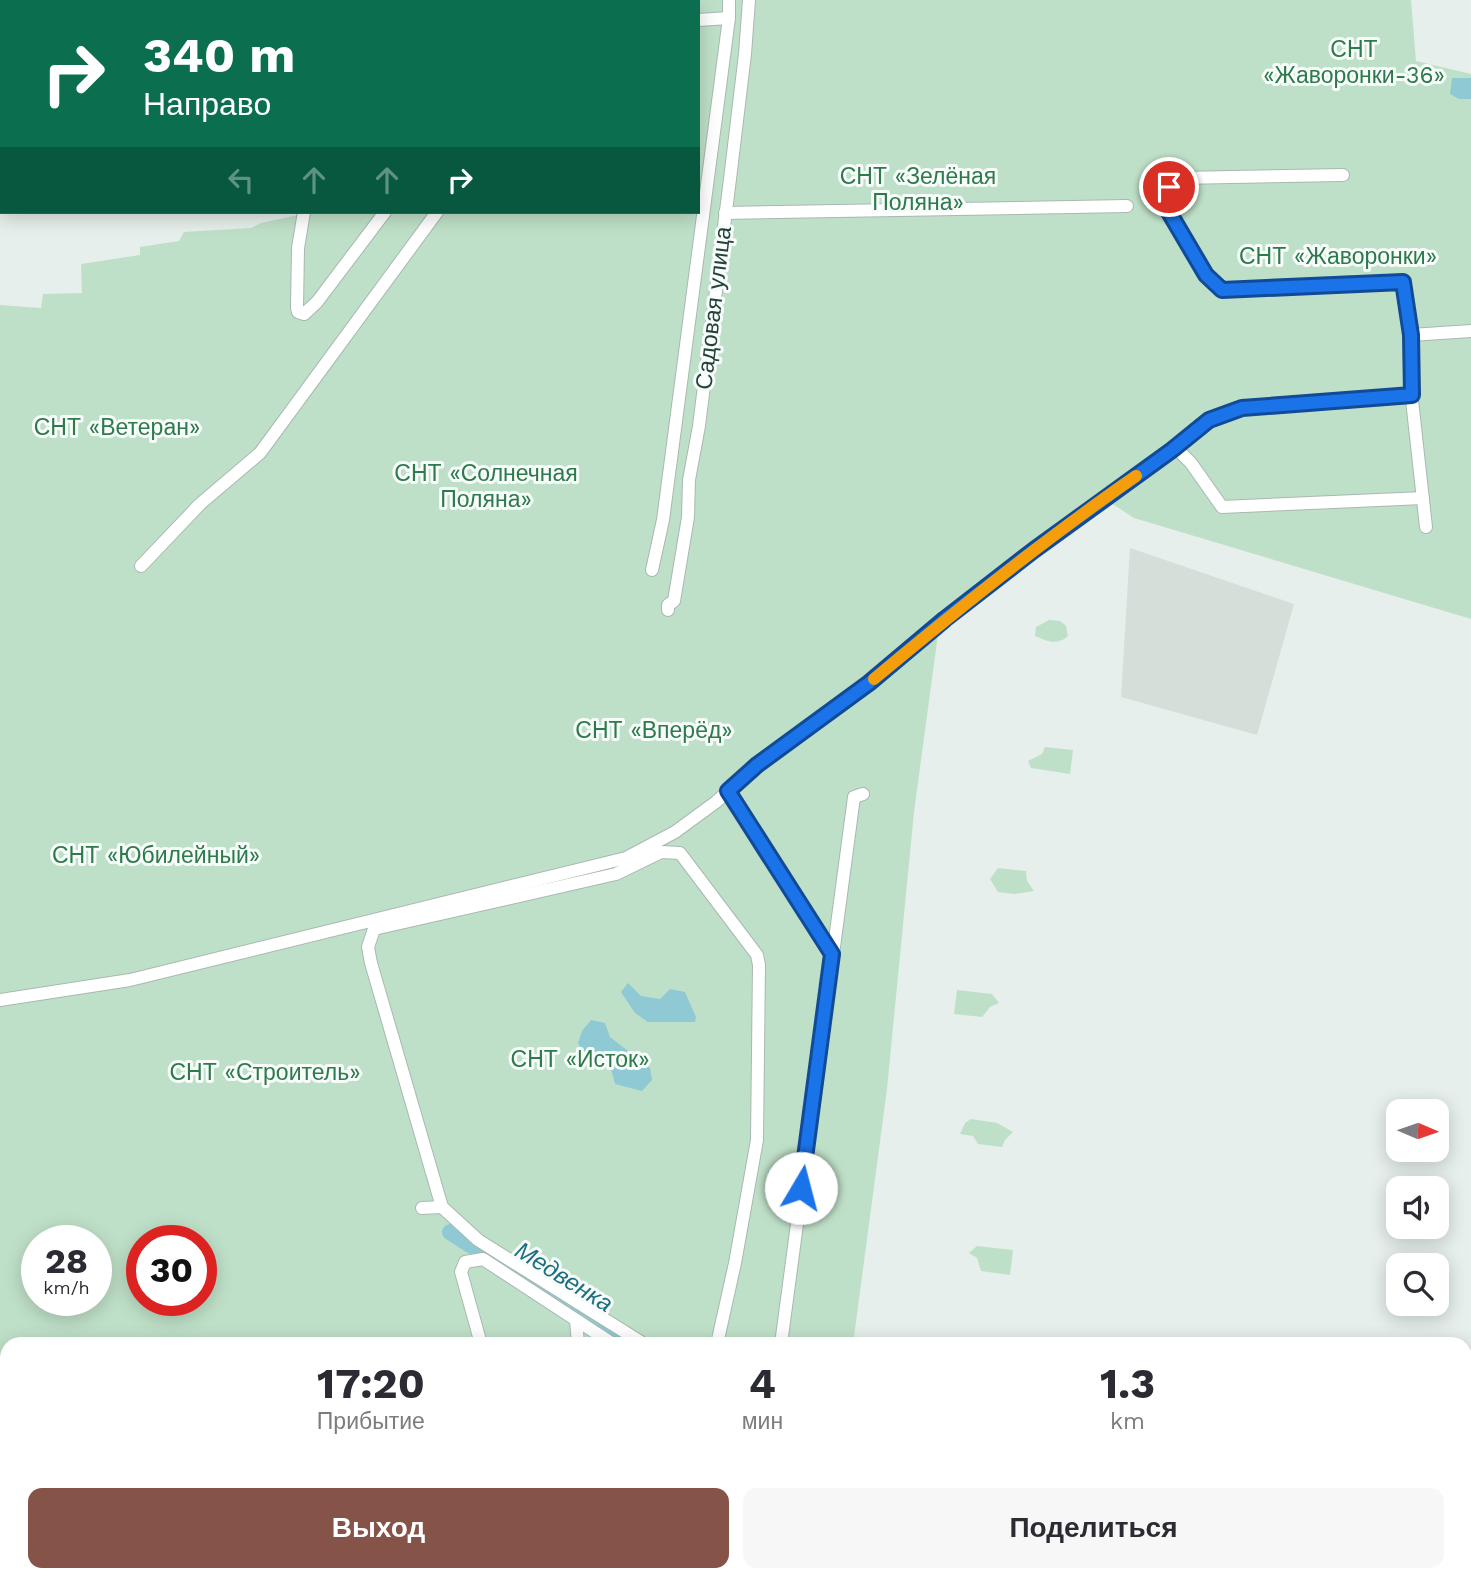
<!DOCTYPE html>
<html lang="ru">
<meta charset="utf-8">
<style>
:root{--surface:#fff;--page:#f7f7f7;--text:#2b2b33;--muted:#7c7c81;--accent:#855347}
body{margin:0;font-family:"Work Sans",sans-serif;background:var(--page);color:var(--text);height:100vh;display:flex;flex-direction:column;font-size:26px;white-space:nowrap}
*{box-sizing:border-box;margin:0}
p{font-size:23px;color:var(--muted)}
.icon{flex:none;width:38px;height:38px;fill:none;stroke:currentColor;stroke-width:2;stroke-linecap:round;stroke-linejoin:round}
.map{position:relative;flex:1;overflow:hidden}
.details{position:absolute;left:0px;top:1337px;width:1472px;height:245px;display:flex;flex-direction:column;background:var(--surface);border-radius:21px 21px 0 0;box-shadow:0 4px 18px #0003}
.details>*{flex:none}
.banner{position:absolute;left:0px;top:0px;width:700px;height:214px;box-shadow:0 4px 18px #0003;background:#0b6e4f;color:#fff;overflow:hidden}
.needle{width:46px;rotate:92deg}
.buttons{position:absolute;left:1386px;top:1099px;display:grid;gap:14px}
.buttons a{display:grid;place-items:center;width:63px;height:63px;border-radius:14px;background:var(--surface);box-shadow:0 4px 18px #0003;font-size:35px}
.speed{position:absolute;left:21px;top:1225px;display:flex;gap:14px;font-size:35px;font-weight:700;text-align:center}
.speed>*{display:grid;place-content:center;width:91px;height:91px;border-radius:50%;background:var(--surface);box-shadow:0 4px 18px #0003;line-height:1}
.speed small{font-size:18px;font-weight:400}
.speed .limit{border:10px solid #d22;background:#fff;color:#111}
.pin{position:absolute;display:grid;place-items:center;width:60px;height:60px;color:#fff;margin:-30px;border:4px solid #fff;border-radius:50%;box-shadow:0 2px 7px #0007}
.me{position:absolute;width:77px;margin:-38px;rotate:8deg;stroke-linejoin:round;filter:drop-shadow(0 0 5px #0008)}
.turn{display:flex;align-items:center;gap:24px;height:147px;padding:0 28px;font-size:32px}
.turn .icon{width:91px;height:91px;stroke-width:2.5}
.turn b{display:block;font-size:49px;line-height:60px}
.lanes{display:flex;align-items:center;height:66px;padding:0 28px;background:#0003;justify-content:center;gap:35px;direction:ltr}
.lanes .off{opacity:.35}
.eta{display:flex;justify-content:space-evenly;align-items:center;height:119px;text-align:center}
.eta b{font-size:42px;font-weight:700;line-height:49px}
.button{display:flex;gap:14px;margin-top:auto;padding:14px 28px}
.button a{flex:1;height:80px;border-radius:14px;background:var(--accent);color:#fff;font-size:28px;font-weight:700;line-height:80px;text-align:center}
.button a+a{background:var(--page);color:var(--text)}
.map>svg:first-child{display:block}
</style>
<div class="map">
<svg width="1471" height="1582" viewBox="0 0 1471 1582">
<rect width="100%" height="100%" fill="#e6efeb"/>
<!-- built -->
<polygon fill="#d4dfda" points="1130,548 1294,604 1257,735 1121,697"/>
<!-- green -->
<g fill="#bfe0c8" fill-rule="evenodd">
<path d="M601,0H1411L1416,61L1471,74V619L1134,518L1108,501L939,627L914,812L887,1089L853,1344H7V1575H927L926,1582H0V305L41,308L43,294L82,293L81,264L140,255V247L179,241L184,232L251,228L261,223L303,214L304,212H698V2ZM37,1241H96V1300H37ZM142,1241H201V1300H142Z"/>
<path d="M1049,620L1060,621L1066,626L1068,636C1057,646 1047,641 1035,636L1036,627Z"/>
<polygon points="1045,747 1073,750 1070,774 1031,768 1028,761 1042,754"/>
<polygon points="998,868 1026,871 1027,881 1034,891 1014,894 998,892 990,879"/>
<polygon points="957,990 992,994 999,1003 990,1007 982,1017 954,1014"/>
<polygon points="971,1119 997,1123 1013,1132 1005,1140 1002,1147 978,1144 973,1136 960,1134 965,1123"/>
<polygon points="977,1246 1013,1250 1010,1275 981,1271 977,1258 969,1253"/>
<polygon points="1465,1402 1471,1403 1471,1582 1220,1582 1213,1575 1465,1575"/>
<polygon points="942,1575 1052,1575 1056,1582 941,1582"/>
</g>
<!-- water -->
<g fill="#8ec9d4">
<polygon points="1452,78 1471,78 1471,99 1459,99 1450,94"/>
<polygon points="628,983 641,996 660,999 670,989 685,992 696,1017 695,1022 648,1022 635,1013 621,992"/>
<path d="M591,1020L605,1023L610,1037L650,1068L652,1080L642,1091L615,1084L610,1065C596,1055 588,1060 578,1043L582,1031Z"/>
</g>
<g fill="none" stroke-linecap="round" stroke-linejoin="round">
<!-- river -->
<g stroke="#8ec9d4" stroke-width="16">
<polyline points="450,1232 470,1245"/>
<polyline points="475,1248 628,1344"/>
<polyline points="1151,1575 1165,1582"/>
</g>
<defs>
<g id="minor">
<polyline points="288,0 288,2"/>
<polyline points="439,0 440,2"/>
<polyline points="698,20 729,18"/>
<polyline points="1343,175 1179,178 1169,187 1166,207 1206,275 1222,290 1403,282 1411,335 1412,400 1426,527"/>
<polyline points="304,212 298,248 297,308 298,312 304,314 317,302 385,212"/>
<polyline points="725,213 1127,206"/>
<polyline points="1411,335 1471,331"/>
<polyline points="1175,447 1191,463 1222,507 1423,498"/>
<polyline points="141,566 200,504 260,453 437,212"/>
<polyline points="652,570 663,520 729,18 729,0"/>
<polyline points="668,610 668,605 674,601 688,517 689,480 699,426 730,179 745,54 749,0"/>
<polyline points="728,791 832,954"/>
<polyline points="0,1000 130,980 626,858 675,832 716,802 757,765 869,683 945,619 1034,550 1172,450 1209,420 1242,408 1412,395"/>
<polyline points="422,1208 442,1207"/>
<polyline points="576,1320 578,1344"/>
<polyline points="481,1344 461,1272 465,1262 483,1259 613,1344"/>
<polyline points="644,1344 478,1240 442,1207 371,963 368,947 374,929 616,874 661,852 680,853 757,955 759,965 757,1140 735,1263 717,1344"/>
<polyline points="781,1344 854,797 863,794"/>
<polyline points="0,1518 7,1555"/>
<polyline points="11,1575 12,1582"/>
<polyline points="549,1575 552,1582"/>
<polyline points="680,1575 680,1582"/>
<polyline points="1185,1575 1193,1582"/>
<polyline points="788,1582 788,1575"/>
</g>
</defs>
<!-- minor casing -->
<use href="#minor" stroke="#a8b8b2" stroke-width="14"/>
<!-- minor -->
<use href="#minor" stroke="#fff" stroke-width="12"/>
</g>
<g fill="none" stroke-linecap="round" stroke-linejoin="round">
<defs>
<polyline id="route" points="801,1188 832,954 728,791 757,765 869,683 945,619 1034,550 1172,450 1209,420 1242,408 1412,395 1411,335 1403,282 1222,290 1206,275 1166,207 1169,187"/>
</defs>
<!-- route casing -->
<use href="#route" stroke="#114b97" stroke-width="18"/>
<!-- route -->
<use href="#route" stroke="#1a73e8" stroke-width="12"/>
<!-- slow -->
<path stroke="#f59e0b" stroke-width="12" d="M874,679C959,608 1045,539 1136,476"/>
</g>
<g text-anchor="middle" stroke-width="6" stroke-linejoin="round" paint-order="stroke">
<!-- park labels -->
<g font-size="23" fill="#2d7a4b" stroke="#f7fbf9">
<text x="1354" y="57">СНТ<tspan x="1354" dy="26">«Жаворонки-36»</tspan></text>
<text x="918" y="184">СНТ «Зелёная<tspan x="918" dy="26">Поляна»</tspan></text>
<text x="1338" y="264">СНТ «Жаворонки»</text>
<text x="117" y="435">СНТ «Ветеран»</text>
<text x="486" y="481">СНТ «Солнечная<tspan x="486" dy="26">Поляна»</tspan></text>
<text x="654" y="738">СНТ «Вперёд»</text>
<text x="156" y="863">СНТ «Юбилейный»</text>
<text x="580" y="1067">СНТ «Исток»</text>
<text x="265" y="1080">СНТ «Строитель»</text>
</g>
<!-- street labels -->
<g font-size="23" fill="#24423a" stroke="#f7fbf9">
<text transform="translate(713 308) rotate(-83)" y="8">Садовая улица</text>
</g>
<!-- water labels -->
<g font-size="24" font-style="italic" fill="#1c6f80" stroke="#f7fbf9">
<text transform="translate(564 1277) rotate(32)" y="8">Медвенка</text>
</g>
</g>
</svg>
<div class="buttons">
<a><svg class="needle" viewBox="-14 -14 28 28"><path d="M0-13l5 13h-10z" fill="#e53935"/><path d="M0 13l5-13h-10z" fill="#7c7c81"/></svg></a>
<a><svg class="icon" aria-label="sound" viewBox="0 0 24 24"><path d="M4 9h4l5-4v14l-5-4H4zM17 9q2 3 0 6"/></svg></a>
<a><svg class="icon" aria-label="search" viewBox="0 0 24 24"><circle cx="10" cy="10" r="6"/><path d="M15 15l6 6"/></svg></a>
</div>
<div class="speed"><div>28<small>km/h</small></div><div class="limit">30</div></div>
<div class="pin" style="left:1169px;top:187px;background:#d93025"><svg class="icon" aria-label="arrive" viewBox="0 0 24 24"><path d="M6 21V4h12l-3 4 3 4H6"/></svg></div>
<svg class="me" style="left:801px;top:1188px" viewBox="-20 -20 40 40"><circle r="19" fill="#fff"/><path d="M0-13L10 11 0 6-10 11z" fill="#1a73e8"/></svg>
<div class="banner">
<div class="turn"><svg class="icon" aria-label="right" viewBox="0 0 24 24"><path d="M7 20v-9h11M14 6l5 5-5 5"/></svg><div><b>340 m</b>Направо</div></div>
<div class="lanes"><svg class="icon off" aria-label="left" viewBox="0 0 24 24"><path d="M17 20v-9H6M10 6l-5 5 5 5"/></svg><svg class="icon off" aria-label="ahead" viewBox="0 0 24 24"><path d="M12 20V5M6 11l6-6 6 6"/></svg><svg class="icon off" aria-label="ahead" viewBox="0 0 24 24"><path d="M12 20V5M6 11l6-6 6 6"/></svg><svg class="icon" aria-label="right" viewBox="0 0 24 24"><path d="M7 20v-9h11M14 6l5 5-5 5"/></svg></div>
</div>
<section class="details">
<div class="eta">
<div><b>17:20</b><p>Прибытие</p></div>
<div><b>4</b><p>мин</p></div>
<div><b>1.3</b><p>km</p></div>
</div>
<div class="button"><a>Выход</a><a>Поделиться</a></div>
</section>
</div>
